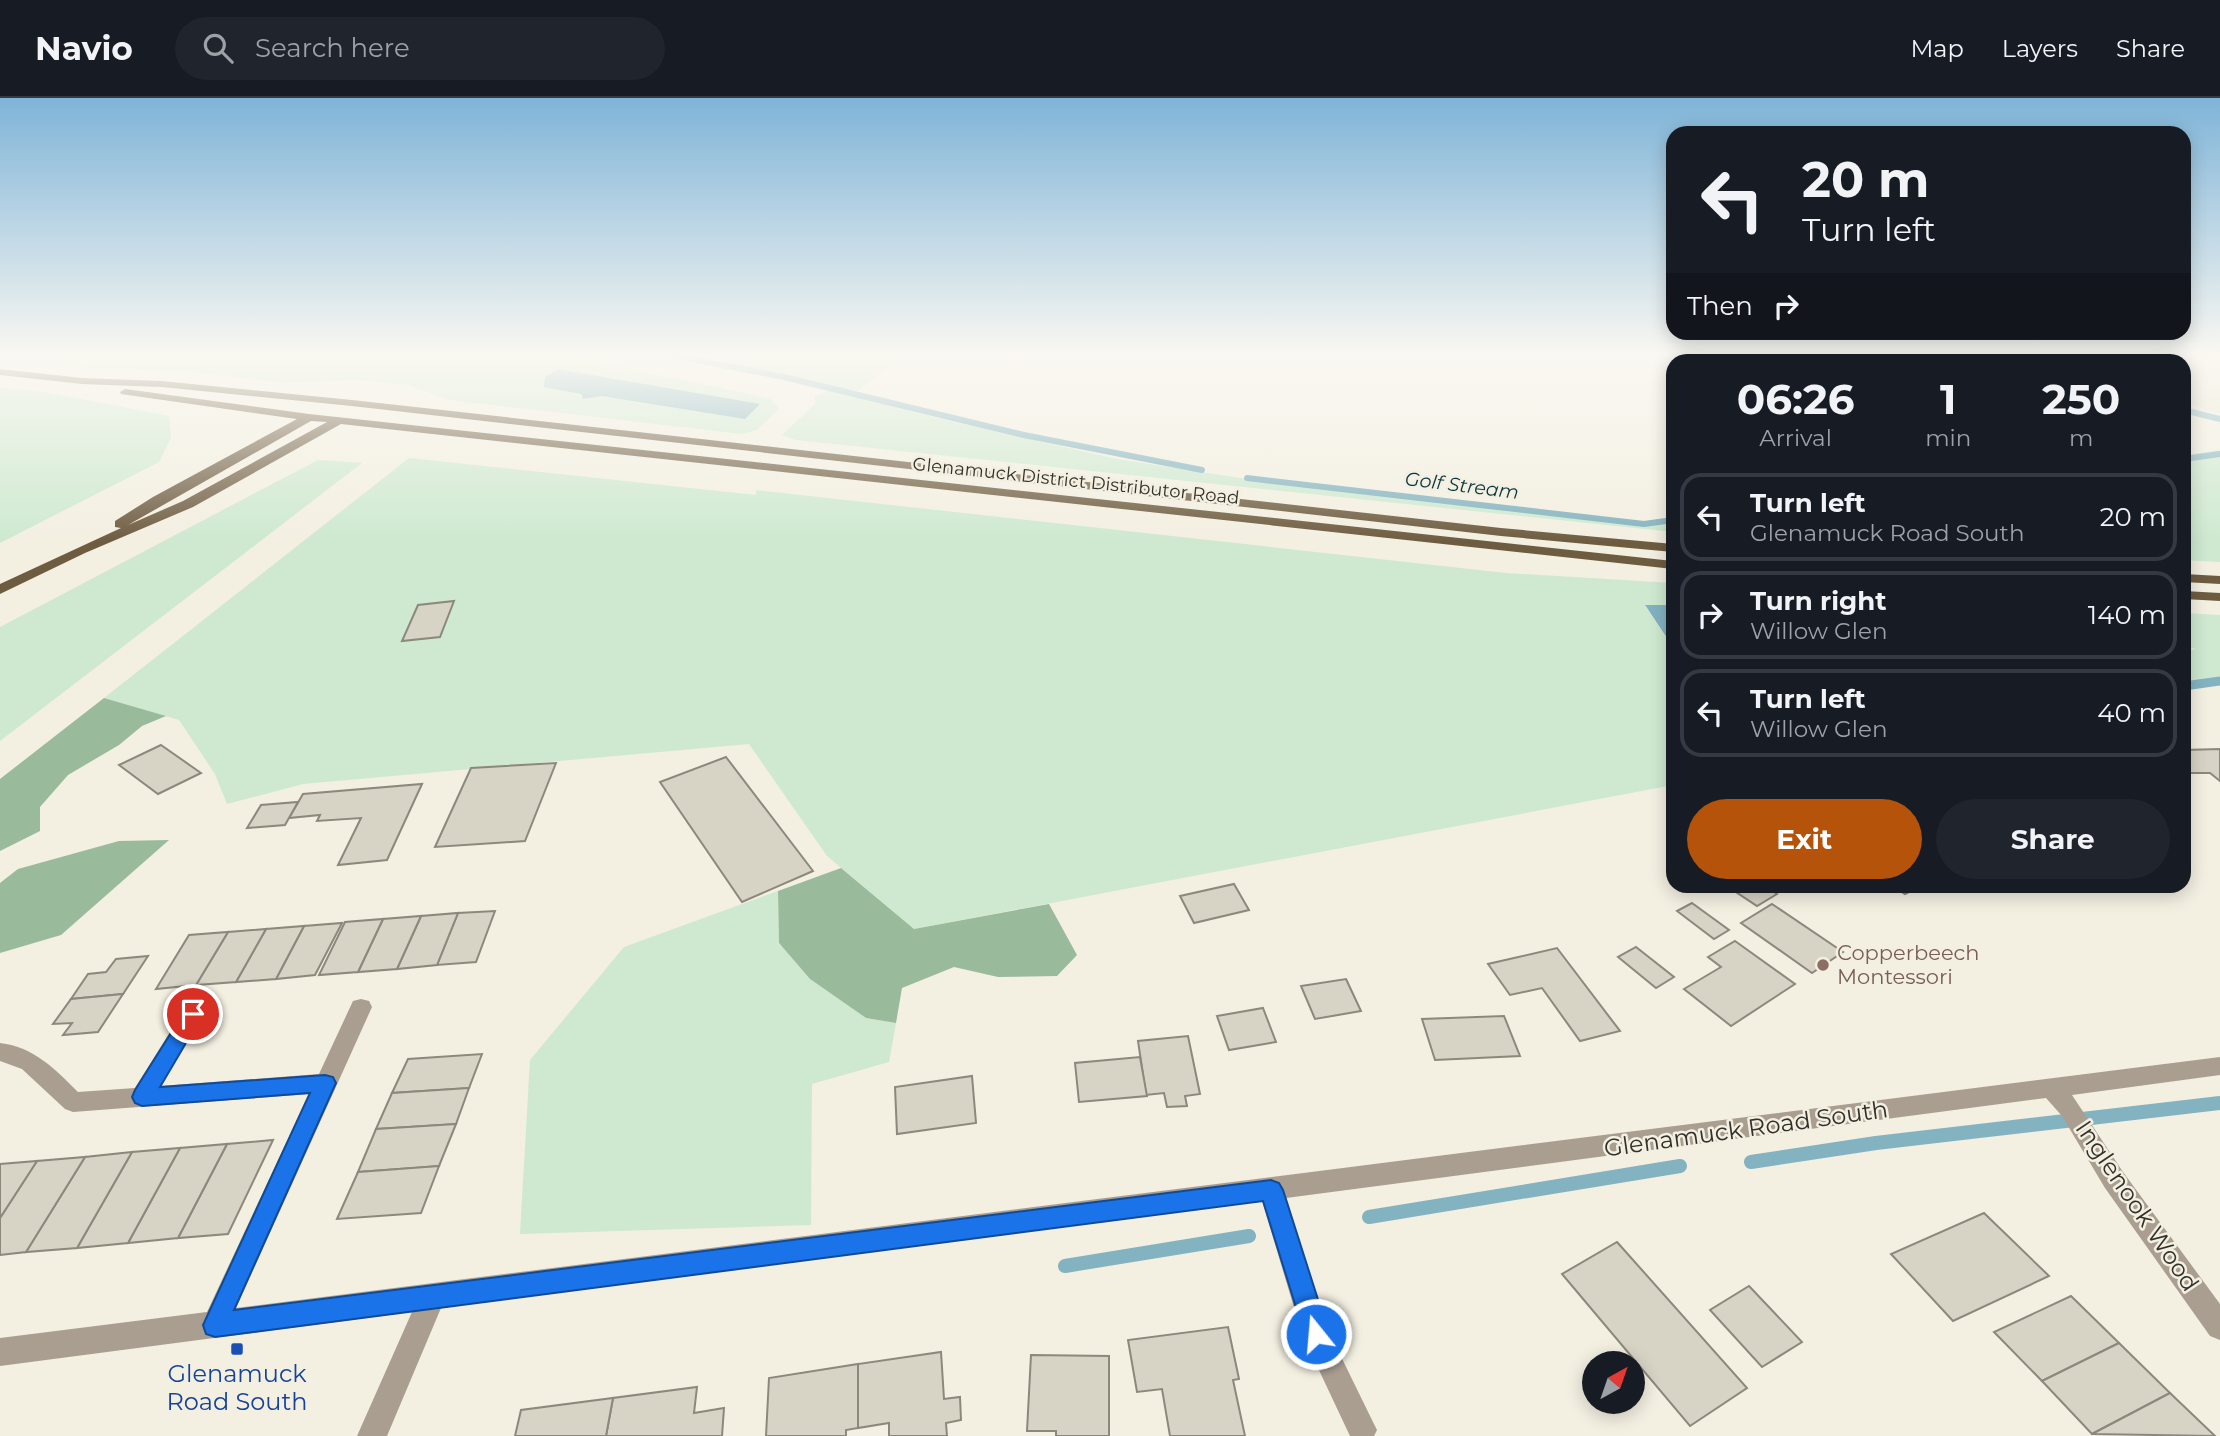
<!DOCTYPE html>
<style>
:root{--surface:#171b24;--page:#20242c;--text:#f1f3f6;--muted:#9ea1a6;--line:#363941;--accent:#b45309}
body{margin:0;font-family:Montserrat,sans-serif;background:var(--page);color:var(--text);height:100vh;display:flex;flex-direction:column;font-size:26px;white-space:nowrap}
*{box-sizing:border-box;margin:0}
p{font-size:23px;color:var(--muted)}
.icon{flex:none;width:38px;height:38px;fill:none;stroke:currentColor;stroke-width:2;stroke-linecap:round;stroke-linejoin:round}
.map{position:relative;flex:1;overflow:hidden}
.details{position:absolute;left:1666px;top:256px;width:525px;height:539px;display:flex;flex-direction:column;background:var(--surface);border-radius:21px;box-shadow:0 4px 18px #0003}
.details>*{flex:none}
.top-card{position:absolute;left:1666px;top:28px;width:525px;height:214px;border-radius:21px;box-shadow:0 4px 18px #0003;background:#171b24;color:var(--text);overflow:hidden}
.needle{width:46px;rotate:40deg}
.buttons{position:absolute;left:1582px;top:1253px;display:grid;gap:14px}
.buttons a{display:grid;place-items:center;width:63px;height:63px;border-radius:50%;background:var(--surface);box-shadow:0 4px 18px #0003;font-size:35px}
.pin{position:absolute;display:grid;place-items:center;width:60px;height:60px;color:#fff;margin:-30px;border:4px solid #fff;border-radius:50%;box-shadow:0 2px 7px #0007}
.me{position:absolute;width:77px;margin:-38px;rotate:343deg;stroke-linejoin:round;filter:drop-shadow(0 0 5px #0008)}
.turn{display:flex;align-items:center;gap:24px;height:147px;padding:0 21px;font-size:32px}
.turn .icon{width:91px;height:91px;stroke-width:2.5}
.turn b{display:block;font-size:49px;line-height:60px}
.then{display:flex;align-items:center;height:66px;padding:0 21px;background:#0003;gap:14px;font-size:26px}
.eta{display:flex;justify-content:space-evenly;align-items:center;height:119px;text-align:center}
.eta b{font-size:42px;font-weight:700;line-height:49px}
.primary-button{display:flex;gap:14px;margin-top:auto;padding:14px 21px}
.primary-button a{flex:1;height:80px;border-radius:42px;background:var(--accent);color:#fff;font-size:28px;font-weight:700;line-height:80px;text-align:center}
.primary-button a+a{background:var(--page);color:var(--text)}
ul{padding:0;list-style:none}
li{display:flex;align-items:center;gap:21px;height:88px;margin:0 14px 10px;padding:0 7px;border:4px solid var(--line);border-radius:21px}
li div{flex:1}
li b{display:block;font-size:26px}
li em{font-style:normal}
header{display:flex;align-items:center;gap:42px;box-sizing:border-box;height:98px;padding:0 35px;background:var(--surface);border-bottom:2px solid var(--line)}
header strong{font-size:33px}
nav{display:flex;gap:38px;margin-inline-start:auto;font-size:24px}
.search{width:490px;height:63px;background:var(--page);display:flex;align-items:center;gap:18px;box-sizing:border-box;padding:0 24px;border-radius:38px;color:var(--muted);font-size:26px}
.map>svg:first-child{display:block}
</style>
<header>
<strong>Navio</strong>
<div class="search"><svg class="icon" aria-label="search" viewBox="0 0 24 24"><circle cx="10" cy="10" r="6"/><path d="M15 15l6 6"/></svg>Search here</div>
<nav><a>Map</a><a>Layers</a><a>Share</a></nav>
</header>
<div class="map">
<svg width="2220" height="1338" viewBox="0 0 2220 1338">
<rect width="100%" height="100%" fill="#f3efe1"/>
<!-- built -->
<polygon fill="#ebe5d0" points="1994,257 2220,257 2220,316 2184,305 2184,262 2016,262"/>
<!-- green -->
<g fill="#cee9d0" fill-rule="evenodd">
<path d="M0,257H562L759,298L771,301L779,311L757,332L742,336L449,302L409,287L356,282L285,285L192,274L91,270L0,260ZM559,271L759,306L760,307L602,298L583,301Z"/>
<polygon points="671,257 904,257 854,296 916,315 1117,361 1253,382 1641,427 1641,424 1673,419 1673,434 796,342 782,337 815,306 815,298 833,291"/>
<polygon points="0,290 44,294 169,318 171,340 159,364 0,445"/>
<polygon points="2220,352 2220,464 2184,462 2184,357"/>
<polygon points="409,360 756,397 756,392 1506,475 1673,485 1673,507 1645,508 1673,549 1673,687 914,831 827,758 749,646 303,686 227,706 215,676 179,622 104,600"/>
<polygon points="318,362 362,365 0,643 0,529"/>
<polygon points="2184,515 2220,517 2220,584 2184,590 2184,553 2196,551 2184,547"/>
<polygon points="778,793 779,845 810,881 866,920 896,925 889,964 812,986 811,1127 520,1136 530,962 624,849"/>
</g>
<!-- forest -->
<g fill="#9aba9c">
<polygon points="104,600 166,618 142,628 119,647 68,677 40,709 40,733 0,753 0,681"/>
<polygon points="169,742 61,837 0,855 0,785 18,771 119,743"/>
<polygon points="841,770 914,831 1049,806 1077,857 1057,878 998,879 954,869 902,890 896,925 866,920 810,881 779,845 778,793"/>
</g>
<!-- water -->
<g fill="#83b3c0">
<polygon points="558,271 760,306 745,321 602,298 583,301 581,296 544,289 545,279"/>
<polygon points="1645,507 1673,507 1673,549"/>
</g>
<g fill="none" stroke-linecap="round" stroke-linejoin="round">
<!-- stream-far2 -->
<g stroke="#83b3c0" stroke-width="6">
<polyline points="671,257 784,279 1024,337 1202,372"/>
<polyline points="1963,257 1985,262"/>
<polyline points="2184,312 2220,321"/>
<polyline points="2184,361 2220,356"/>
<polyline points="1247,380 1644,426 1673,422"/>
</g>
<!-- stream-far1 -->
<polyline stroke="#83b3c0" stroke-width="9" points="2184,588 2220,583"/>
<!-- stream -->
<g stroke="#83b3c0" stroke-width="14">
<polyline points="1751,1064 1876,1045 2220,1005"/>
<polyline points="1369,1119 1680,1068"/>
<polyline points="1065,1168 1249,1138"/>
</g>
</g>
<!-- building -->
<g fill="#d7d3c5" stroke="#8c897c" stroke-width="2">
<polygon points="2044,257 2164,257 2157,262 2067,262"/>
<polygon points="454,503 440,539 402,543 418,507"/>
<polygon points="161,647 201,675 158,696 119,667"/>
<polygon points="2220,651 2220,683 2210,675 2184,675 2184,652"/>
<polygon points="726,659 813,773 742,804 660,684"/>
<polygon points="556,665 525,743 435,749 471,670"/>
<polygon points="422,686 387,762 338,767 361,720 317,723 320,717 289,720 303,696"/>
<polygon points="298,704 285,727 247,730 261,707"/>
<polygon points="1234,786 1249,812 1194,825 1180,798"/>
<polygon points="1747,788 1765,788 1777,796 1757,808 1736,794"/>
<polygon points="1892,788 1921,788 1905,796"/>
<polygon points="1692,805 1729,832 1714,841 1677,813"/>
<polygon points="1772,806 1843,854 1812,875 1741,825"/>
<polygon points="495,813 476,864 437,867 458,815"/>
<polygon points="458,815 437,867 397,871 421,818"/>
<polygon points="421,818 397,871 358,874 383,821"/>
<polygon points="383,821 358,874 319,877 345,824"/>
<polygon points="342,825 315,877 276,881 304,828"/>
<polygon points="304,828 276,881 236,884 266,831"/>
<polygon points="266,831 236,884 196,887 228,834"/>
<polygon points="228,834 196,887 156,891 189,837"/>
<polygon points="1735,843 1795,886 1731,928 1684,891 1721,869 1708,859"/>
<polygon points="1636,849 1674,879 1656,890 1618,859"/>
<polygon points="1557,850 1620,933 1580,943 1542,890 1510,897 1488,866"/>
<polygon points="148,858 123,896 71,901 88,876 106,874 116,861"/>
<polygon points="1346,881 1361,913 1315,921 1301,888"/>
<polygon points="123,896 98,934 63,937 72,925 53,926 71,901"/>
<polygon points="1263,910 1276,944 1229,952 1217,918"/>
<polygon points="1504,918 1520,958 1435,962 1422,921"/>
<polygon points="1188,938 1200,996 1185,998 1187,1008 1167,1009 1164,995 1146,997 1138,943"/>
<polygon points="482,956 469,990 392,995 408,961"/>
<polygon points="1140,959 1147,998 1079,1004 1075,965"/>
<polygon points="972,978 976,1025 897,1036 895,989"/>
<polygon points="469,990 456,1026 376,1031 392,995"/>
<polygon points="456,1026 439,1068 358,1074 376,1031"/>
<polygon points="273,1042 228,1136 178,1140 227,1046"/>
<polygon points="227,1046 178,1140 128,1145 180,1050"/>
<polygon points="180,1050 128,1145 77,1150 132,1054"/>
<polygon points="132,1054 77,1150 26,1154 85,1059"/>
<polygon points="85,1059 26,1154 0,1157 0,1120 37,1063"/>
<polygon points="37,1063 0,1120 0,1066"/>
<polygon points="439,1068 421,1115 337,1121 358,1074"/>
<polygon points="1984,1115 2049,1178 1953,1223 1891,1156"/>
<polygon points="1617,1144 1747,1290 1690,1328 1562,1176"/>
<polygon points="1749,1188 1802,1244 1762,1269 1710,1212"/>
<polygon points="2071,1198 2119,1245 2042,1283 1994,1234"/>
<polygon points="1228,1229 1239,1281 1233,1282 1245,1338 1170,1338 1162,1291 1137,1294 1128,1242"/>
<polygon points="2119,1245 2170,1295 2092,1336 2042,1283"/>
<polygon points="941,1254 944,1301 960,1299 961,1322 946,1325 947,1338 889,1338 889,1325 858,1330 858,1266"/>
<polygon points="1031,1257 1109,1258 1109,1338 1056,1338 1056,1333 1027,1333"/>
<polygon points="858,1266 858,1330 846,1332 846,1338 766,1338 769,1280"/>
<polygon points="697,1289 694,1315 724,1310 722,1338 606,1338 613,1300"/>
<polygon points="2170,1295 2215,1338 2092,1336"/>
<polygon points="613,1300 606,1338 515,1338 521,1312"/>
</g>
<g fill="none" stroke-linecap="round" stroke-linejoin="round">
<!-- minor -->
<path fill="#a99e8f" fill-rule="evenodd" d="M361,901L369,903L372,909L236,1210L2220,959V977L2072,997L2123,1074L2220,1206V1242L2210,1238L2105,1090L2062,1018L2046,1000L1286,1100L1328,1232L1372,1322L1377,1332L1374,1338H1350L1302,1236L1262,1103L441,1210L387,1338H357L412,1214L0,1268V1240L207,1214L309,996L73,1014L65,1011L22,971L0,963V945C34,949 55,971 78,994L135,990L185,910L193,907L201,910L204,916L161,988L319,976L353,903Z"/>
<!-- major -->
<g fill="#6e5c41" fill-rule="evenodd">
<polygon points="0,271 82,280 162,283 352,302 1501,430 1673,446 1673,454 1501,438 352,308 162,289 82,286 0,277"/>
<path d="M125,291L309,316L1673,463V471L341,326L193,409L85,455L0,496V486L121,430L115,429V423L153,399L297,321L121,296L120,294ZM311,323L327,324L183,403L128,427Z"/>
<polygon points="2184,476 2220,478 2220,486 2184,484"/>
<polygon points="2184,493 2220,495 2220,503 2184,501"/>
</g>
</g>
<!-- sky -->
<linearGradient id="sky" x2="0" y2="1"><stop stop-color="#7fb4d8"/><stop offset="0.58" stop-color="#faf8f2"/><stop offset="1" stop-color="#faf8f2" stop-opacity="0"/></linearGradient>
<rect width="2220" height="444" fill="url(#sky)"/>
<!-- route -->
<polygon fill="#1a73e8" stroke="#114b97" stroke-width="2" points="193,909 200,911 203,916 160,989 325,977 333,979 336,985 234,1212 1271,1082 1279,1085 1283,1092 1329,1236 1325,1245 1316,1248 1307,1245 1263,1103 215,1239 206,1236 203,1227 310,995 142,1008 135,1005 132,999 135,992 186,911"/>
<!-- markers -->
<circle fill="#8d6e63" stroke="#f3efe1" stroke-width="2.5" cx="1823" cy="867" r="7"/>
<rect fill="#1a4fb4" stroke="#f3efe1" stroke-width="2.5" x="230" y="1244" width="14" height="14" rx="3.5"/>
<g text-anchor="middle" stroke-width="5" stroke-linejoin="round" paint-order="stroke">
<!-- far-street labels -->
<g font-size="18" fill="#33312c" stroke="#f3efe1">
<text transform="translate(1076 383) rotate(6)" y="6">Glenamuck District Distributor Road</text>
</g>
<!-- far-water labels -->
<g font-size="19" font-style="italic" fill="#073640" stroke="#f3efe1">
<text transform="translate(1462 387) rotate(7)" y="7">Golf Stream</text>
</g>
<!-- education labels -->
<g font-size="21" fill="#785e54" stroke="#f3efe1" text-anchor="start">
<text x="1837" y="862">Copperbeech<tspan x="1837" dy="24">Montessori</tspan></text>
</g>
<!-- near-street labels -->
<g font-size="24" fill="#33312c" stroke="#f3efe1">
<text transform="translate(1746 1031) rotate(-8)" y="8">Glenamuck Road South</text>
<text transform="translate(2137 1108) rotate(56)" y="8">Inglenook Wood</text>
</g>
<!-- near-transit labels -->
<g font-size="24" fill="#164399" stroke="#f3efe1">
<text x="237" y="1284">Glenamuck<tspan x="237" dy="28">Road South</tspan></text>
</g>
</g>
</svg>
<div class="buttons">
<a><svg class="needle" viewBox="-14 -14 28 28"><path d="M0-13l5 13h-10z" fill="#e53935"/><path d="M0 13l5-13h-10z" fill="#9ea1a6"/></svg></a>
</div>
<div class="pin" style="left:193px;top:916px;background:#d93025"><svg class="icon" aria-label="arrive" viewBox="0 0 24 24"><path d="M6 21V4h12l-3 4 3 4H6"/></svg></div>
<svg class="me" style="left:1316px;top:1236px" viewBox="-20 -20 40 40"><circle r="17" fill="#1a73e8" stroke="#fff" stroke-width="3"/><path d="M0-11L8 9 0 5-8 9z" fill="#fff"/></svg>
<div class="top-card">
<div class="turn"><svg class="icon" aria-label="left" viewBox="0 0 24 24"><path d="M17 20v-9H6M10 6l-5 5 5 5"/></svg><div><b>20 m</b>Turn left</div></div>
<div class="then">Then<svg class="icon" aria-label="right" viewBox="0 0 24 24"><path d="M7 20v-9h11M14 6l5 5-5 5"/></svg></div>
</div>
<section class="details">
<div class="eta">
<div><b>06:26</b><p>Arrival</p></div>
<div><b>1</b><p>min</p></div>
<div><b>250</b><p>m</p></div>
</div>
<ul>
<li><svg class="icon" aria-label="left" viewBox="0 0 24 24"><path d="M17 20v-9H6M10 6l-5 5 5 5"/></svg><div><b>Turn left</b><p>Glenamuck Road South</p></div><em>20 m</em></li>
<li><svg class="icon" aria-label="right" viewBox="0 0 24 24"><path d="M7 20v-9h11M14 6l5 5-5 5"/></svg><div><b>Turn right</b><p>Willow Glen</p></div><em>140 m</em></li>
<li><svg class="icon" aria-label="left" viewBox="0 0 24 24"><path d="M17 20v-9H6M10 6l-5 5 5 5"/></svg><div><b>Turn left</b><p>Willow Glen</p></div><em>40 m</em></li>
</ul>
<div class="primary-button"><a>Exit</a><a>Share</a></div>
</section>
</div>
